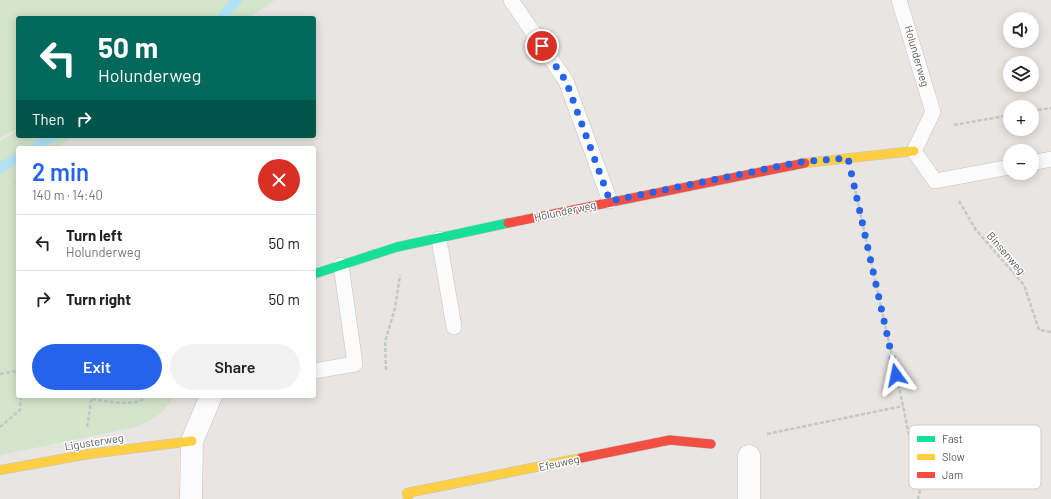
<!DOCTYPE html>
<meta charset="utf-8">
<style>
:root{--surface:#fff;--page:#f2f2f2;--text:#222;--muted:#767676;--line:#e0e0e0;--accent:#2563eb}
body{margin:0;font-family:Barlow,sans-serif;background:var(--page);color:var(--text);height:100vh;display:flex;flex-direction:column;font-size:15px;white-space:nowrap}
*{box-sizing:border-box;margin:0}
p{font-size:13px;color:var(--muted)}
.icon{flex:none;width:22px;height:22px;fill:none;stroke:currentColor;stroke-width:2;stroke-linecap:round;stroke-linejoin:round}
.map{position:relative;flex:1;overflow:hidden}
.side{position:absolute;left:16px;top:146px;width:300px;height:252px;display:flex;flex-direction:column;background:var(--surface);border-radius:4px;box-shadow:0 2px 10px #0003}
.side>*{flex:none}
.hud{position:absolute;left:16px;top:16px;width:300px;height:122px;border-radius:4px;box-shadow:0 2px 10px #0003;background:#00695c;color:#fff;overflow:hidden}
.fabs{position:absolute;left:1003px;top:12px;display:grid;gap:8px}
.fabs a{display:grid;place-items:center;width:36px;height:36px;border-radius:50%;background:var(--surface);box-shadow:0 2px 10px #0003;font-size:20px}
.pin{position:absolute;display:grid;place-items:center;width:34px;height:34px;color:#fff;margin:-17px;border:2px solid #fff;border-radius:50%;box-shadow:0 1px 4px #0007}
.me{position:absolute;width:44px;margin:-22px;rotate:348deg;stroke-linejoin:round;filter:drop-shadow(0 0 3px #0008)}
.turn{display:flex;align-items:center;gap:14px;height:84px;padding:0 16px;font-size:18px}
.turn .icon{width:52px;height:52px;stroke-width:2.5}
.turn b{display:block;font-size:28px;line-height:34px}
.then{display:flex;align-items:center;height:38px;padding:0 16px;background:#0003;gap:8px;font-size:15px}
.round{display:grid;place-items:center;flex:none;width:42px;height:42px;border-radius:21px;background:var(--page)}
.overview{display:flex;align-items:center;justify-content:space-between;height:68px;padding:0 16px}
h1{font-size:24px;font-weight:600;line-height:30px;color:var(--accent)}
.primary-button{display:flex;gap:8px;margin-top:auto;padding:8px 16px}
.primary-button a{flex:1;height:46px;border-radius:24px;background:var(--accent);color:#fff;font-size:16px;font-weight:600;line-height:46px;text-align:center}
.primary-button a+a{background:var(--page);color:var(--text)}
ul{padding:0;list-style:none}
li{display:flex;align-items:center;gap:12px;height:56px;padding:0 16px;border-top:1px solid var(--line)}
li div{flex:1}
li b{display:block;font-size:15px}
li em{font-style:normal}
.map>svg:first-child{display:block}
</style>
<div class="map">
<svg width="1051" height="499" viewBox="0 0 1051 499">
<rect width="100%" height="100%" fill="#e8e5e2"/>
<!-- green -->
<g fill="#d3e5cb">
<polygon points="0,0 275,0 249,18 18,18 18,128 0,138"/>
<path d="M18,131V136H74L56,148H18V174L14,176L18,182V396H173C165,413 153,420 136,427L0,455V141Z"/>
</g>
<g fill="none" stroke-linecap="round" stroke-linejoin="round">
<!-- stream -->
<g stroke="#b2e4f6" stroke-width="10">
<polyline points="221,18 237,0"/>
<polyline points="34,148 55,136"/>
<polyline points="0,168 18,157"/>
</g>
<defs>
<g id="lane">
<polyline points="511,0 566,81 610,201"/>
<polyline points="899,0 933,112 914,151 935,181 1010,167"/>
<polyline points="1032,163 1051,159"/>
<polyline points="439,239 454,327"/>
<polyline points="314,371 355,364 341,265"/>
</g>
<g id="street">
<polyline points="749,456 749,499"/>
<polyline points="191,499 192,441 211,396"/>
</g>
<polyline id="fast" points="314,274 397,247 508,223"/>
<g id="slow">
<polyline points="805,163 914,151"/>
<polyline points="0,470 89,454 192,441"/>
<polyline points="408,499 407,493 581,458"/>
</g>
<g id="jam">
<polyline points="508,223 805,163"/>
<polyline points="581,458 670,440 711,444"/>
</g>
</defs>
<!-- lane casing -->
<use href="#lane" stroke="#c3c3c3" stroke-width="16"/>
<!-- street casing -->
<use href="#street" stroke="#c3c3c3" stroke-width="23"/>
<!-- fast casing -->
<use href="#fast" stroke="#c4c4c4" stroke-width="10"/>
<!-- slow casing -->
<use href="#slow" stroke="#c4c4c4" stroke-width="10"/>
<!-- jam casing -->
<use href="#jam" stroke="#c4c4c4" stroke-width="10"/>
<!-- path -->
<g stroke="#c3c9c5" stroke-width="2.5" stroke-dasharray="4 2" stroke-linecap="butt">
<polyline points="1032,111 1051,108"/>
<polyline points="954,125 1010,115"/>
<polyline points="854,185 903,406 920,490 918,499"/>
<polyline points="959,201 976,230 1024,285 1039,330 1051,332"/>
<polyline points="386,370 385,342 395,308 400,275"/>
<polyline points="0,374 16,371 18,380"/>
<path d="M92,399C106,401 137,408 147,396"/>
<polyline points="0,427 20,410 21,396"/>
<polyline points="87,427 92,396"/>
<polyline points="767,434 903,406"/>
</g>
<!-- lane -->
<use href="#lane" stroke="#fcfbfb" stroke-width="15"/>
<!-- street -->
<use href="#street" stroke="#fcfbfb" stroke-width="22"/>
<!-- fast -->
<use href="#fast" stroke="#16e098" stroke-width="9"/>
<!-- slow -->
<use href="#slow" stroke="#ffcf43" stroke-width="9"/>
<!-- jam -->
<use href="#jam" stroke="#f24e42" stroke-width="9"/>
</g>
<g fill="none" stroke-linecap="round" stroke-linejoin="round">
<!-- route -->
<polyline stroke="#2563eb" stroke-width="7" stroke-dasharray="0 12.6" points="542,46 566,81 610,201 800,162 848,158 896,375"/>
</g>
<g text-anchor="middle" stroke-width="3" stroke-linejoin="round" paint-order="stroke">
<!-- street labels -->
<g font-size="11" fill="#585d60" stroke="#fff">
<text transform="translate(917 56) rotate(74)" y="4">Holunderweg</text>
<text transform="translate(565 211) rotate(-12)" y="4">Holunderweg</text>
<text transform="translate(1006 253) rotate(49)" y="4">Binsenweg</text>
<text transform="translate(94 442) rotate(-9)" y="4">Ligusterweg</text>
<text transform="translate(559 463) rotate(-12)" y="4">Efeuweg</text>
</g>
</g>
<!-- legend -->
<rect x="909" y="425" width="132" height="64" rx="6" fill="#fff" stroke="#cdcecf" stroke-width="1"/>
<rect x="917" y="436" width="18" height="6" fill="#16e098"/>
<rect x="917" y="454" width="18" height="6" fill="#ffcf43"/>
<rect x="917" y="472" width="18" height="6" fill="#f24e42"/>
<g font-size="11" fill="#585d60">
<text x="942" y="443">Fast</text>
<text x="942" y="461">Slow</text>
<text x="942" y="479">Jam</text>
</g>
</svg>
<div class="fabs">
<a><svg class="icon" aria-label="sound" viewBox="0 0 24 24"><path d="M4 9h4l5-4v14l-5-4H4zM17 9q2 3 0 6"/></svg></a>
<a><svg class="icon" aria-label="layers" viewBox="0 0 24 24"><path d="M12 4l9 5-9 5-9-5zM3 14l9 5 9-5"/></svg></a>
<a>+</a>
<a>−</a>
</div>
<div class="pin" style="left:542px;top:46px;background:#d93025"><svg class="icon" aria-label="arrive" viewBox="0 0 24 24"><path d="M6 21V4h12l-3 4 3 4H6"/></svg></div>
<svg class="me" style="left:896px;top:375px" viewBox="-20 -20 40 40"><path d="M0-17L14 15 0 8-14 15z" fill="#2563eb" stroke="#fff" stroke-width="4"/></svg>
<div class="hud">
<div class="turn"><svg class="icon" aria-label="left" viewBox="0 0 24 24"><path d="M17 20v-9H6M10 6l-5 5 5 5"/></svg><div><b>50 m</b>Holunderweg</div></div>
<div class="then">Then<svg class="icon" aria-label="right" viewBox="0 0 24 24"><path d="M7 20v-9h11M14 6l5 5-5 5"/></svg></div>
</div>
<section class="side">
<div class="overview"><div><h1>2 min</h1><p>140 m · 14:40</p></div><a class="round" style="background:#d93025;color:#fff"><svg class="icon" aria-label="close" viewBox="0 0 24 24"><path d="M6 6l12 12M18 6L6 18"/></svg></a></div>
<ul>
<li><svg class="icon" aria-label="left" viewBox="0 0 24 24"><path d="M17 20v-9H6M10 6l-5 5 5 5"/></svg><div><b>Turn left</b><p>Holunderweg</p></div><em>50 m</em></li>
<li><svg class="icon" aria-label="right" viewBox="0 0 24 24"><path d="M7 20v-9h11M14 6l5 5-5 5"/></svg><div><b>Turn right</b></div><em>50 m</em></li>
</ul>
<div class="primary-button"><a>Exit</a><a>Share</a></div>
</section>
</div>
